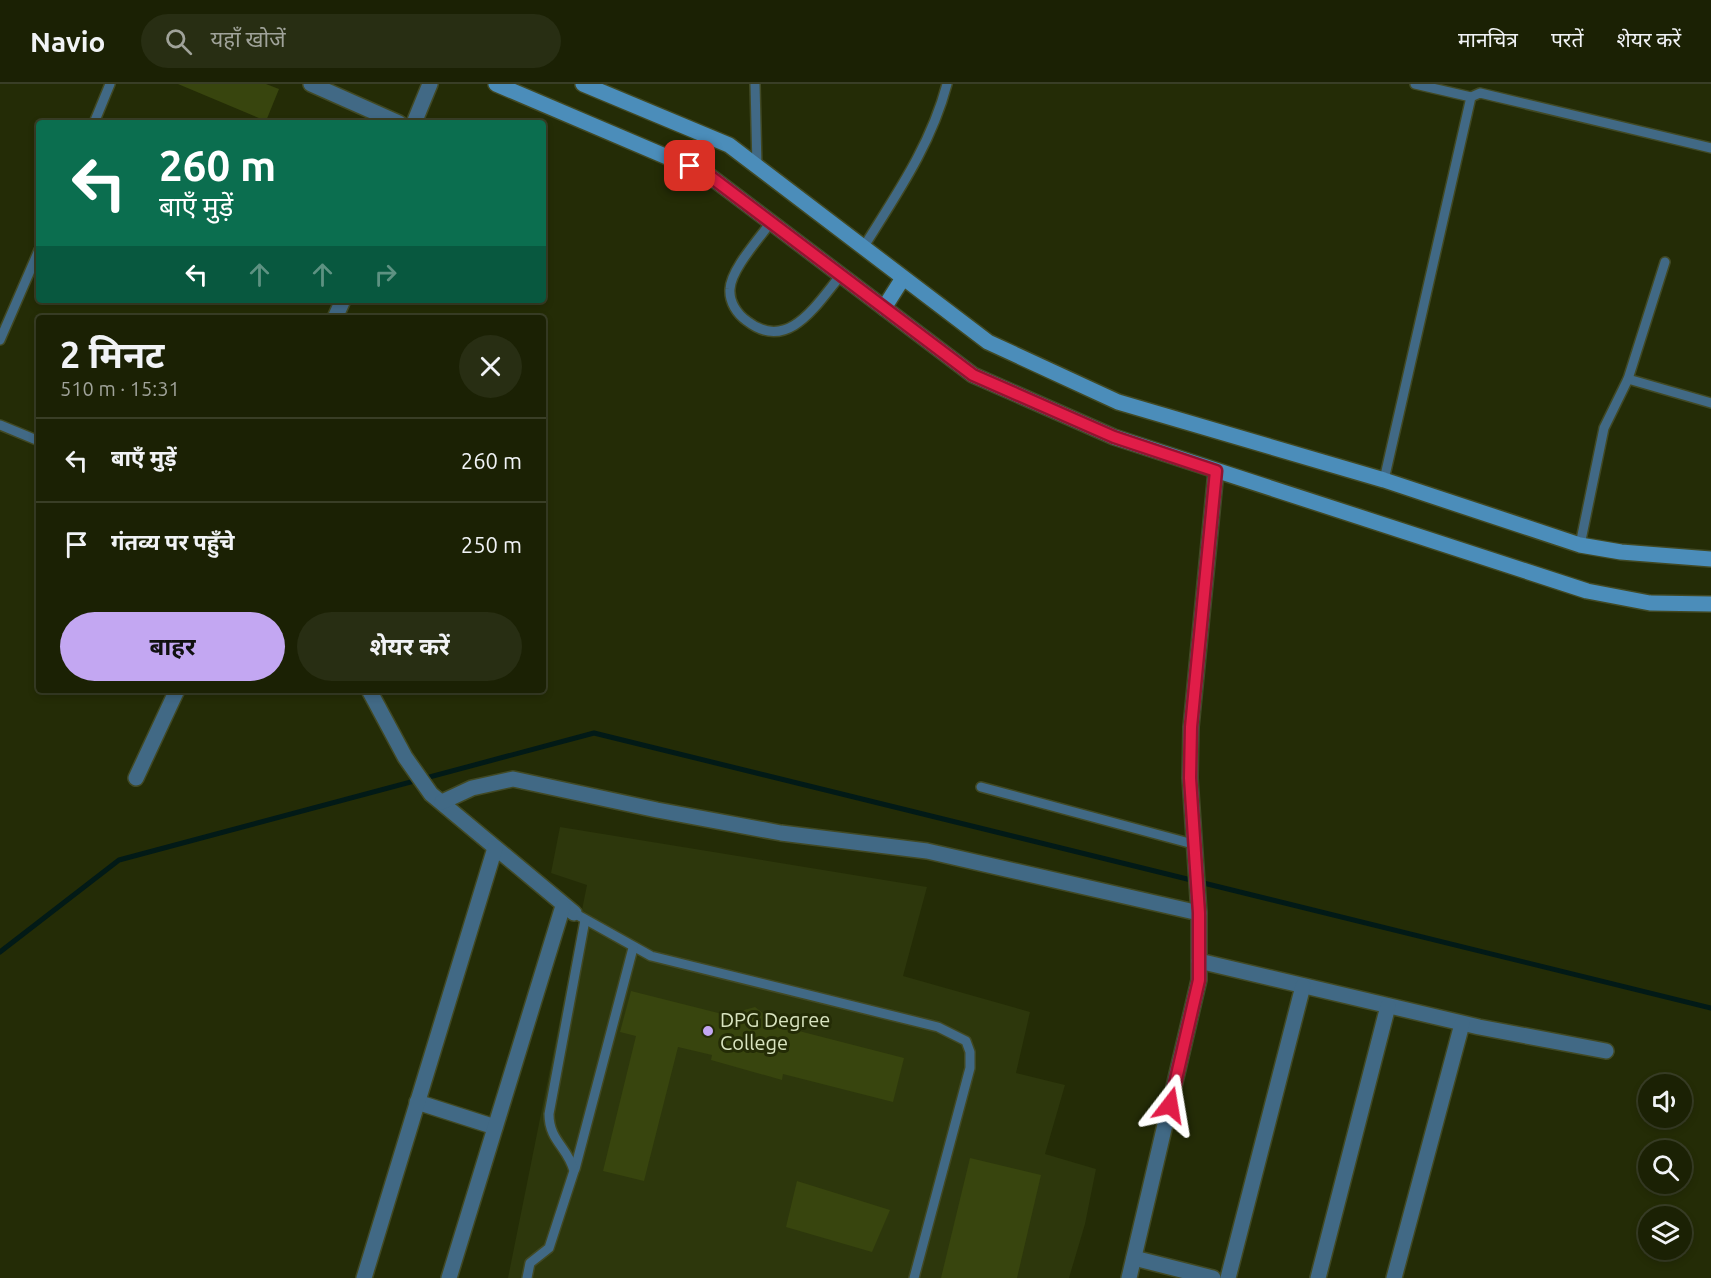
<!DOCTYPE html>
<html lang="hi">
<meta charset="utf-8">
<style>
:root{--surface:#1b2104;--page:#282e13;--text:#f1f3f6;--muted:#a0a39a;--line:#393e26;--accent:#c3a7f2}
body{margin:0;font-family:Ubuntu,"Noto Sans Devanagari",sans-serif;background:var(--page);color:var(--text);height:100vh;display:flex;flex-direction:column;font-size:22px;white-space:nowrap}
*{box-sizing:border-box;margin:0}
p{font-size:20px;color:var(--muted)}
.icon{flex:none;width:33px;height:33px;fill:none;stroke:currentColor;stroke-width:2;stroke-linecap:round;stroke-linejoin:round}
.map{position:relative;flex:1;overflow:hidden}
.details{position:absolute;left:36px;top:231px;width:510px;height:378px;display:flex;flex-direction:column;background:var(--surface);border-radius:6px;box-shadow:0 3px 9px #0003,0 0 0 2px var(--line)}
.details>*{flex:none}
.hud{position:absolute;left:36px;top:36px;width:510px;height:183px;border-radius:6px;box-shadow:0 3px 9px #0003,0 0 0 2px var(--line);background:#0b6e4f;color:#fff;overflow:hidden}
.buttons{position:absolute;left:1638px;top:990px;display:grid;gap:12px}
.buttons a{display:grid;place-items:center;width:54px;height:54px;border-radius:50%;background:var(--surface);box-shadow:0 3px 9px #0003,0 0 0 2px var(--line);font-size:30px}
.pin{position:absolute;display:grid;place-items:center;width:51px;height:51px;color:#fff;margin:-26px;border-radius:12px;box-shadow:0 3px 9px #0006}
.me{position:absolute;width:66px;margin:-33px;rotate:14deg;stroke-linejoin:round;filter:drop-shadow(0 0 4px #0008)}
.turn{display:flex;align-items:center;gap:21px;height:126px;padding:0 24px;font-size:27px}
.turn .icon{width:78px;height:78px;stroke-width:2.5}
.turn b{display:block;font-size:42px;line-height:51px}
.lanes{display:flex;align-items:center;height:57px;padding:0 24px;background:#0003;justify-content:center;gap:30px;direction:ltr}
.lanes .off{opacity:.35}
.round{display:grid;place-items:center;flex:none;width:63px;height:63px;border-radius:32px;background:var(--page)}
.summary{display:flex;align-items:center;justify-content:space-between;height:102px;padding:0 24px}
h1{font-size:36px;font-weight:700;line-height:45px}
.button{display:flex;gap:12px;margin-top:auto;padding:12px 24px}
.button a{flex:1;height:69px;border-radius:36px;background:var(--accent);color:#111;font-size:24px;font-weight:700;line-height:69px;text-align:center}
.button a+a{background:var(--page);color:var(--text)}
ul{padding:0;list-style:none}
li{display:flex;align-items:center;gap:18px;height:84px;padding:0 24px;border-top:2px solid var(--line)}
li div{flex:1}
li b{display:block;font-size:22px}
li em{font-style:normal}
header{display:flex;align-items:center;gap:36px;box-sizing:border-box;height:84px;padding:0 30px;background:var(--surface);border-bottom:2px solid var(--line)}
header strong{font-size:28px}
nav{display:flex;gap:33px;margin-inline-start:auto;font-size:21px}
.search{width:420px;height:54px;background:var(--page);display:flex;align-items:center;gap:15px;box-sizing:border-box;padding:0 21px;border-radius:33px;color:var(--muted);font-size:22px}
.map>svg:first-child{display:block}
</style>
<header>
<strong>Navio</strong>
<div class="search"><svg class="icon" aria-label="search" viewBox="0 0 24 24"><circle cx="10" cy="10" r="6"/><path d="M15 15l6 6"/></svg>यहाँ खोजें</div>
<nav><a>मानचित्र</a><a>परतें</a><a>शेयर करें</a></nav>
</header>
<div class="map">
<svg width="1711" height="1194" viewBox="0 0 1711 1194">
<rect width="100%" height="100%" fill="#242c06"/>
<!-- built -->
<polygon fill="#2d370c" points="560,743 927,803 903,892 1030,928 1016,989 1065,1001 1045,1070 1096,1085 1085,1140 1069,1194 508,1194 587,801 551,789"/>
<g fill="none" stroke-linecap="round" stroke-linejoin="round">
<!-- stream -->
<polyline stroke="#021a17" stroke-width="5" points="0,868 119,776 594,649 1711,924"/>
</g>
<!-- building -->
<g fill="#38450e">
<polygon points="178,0 266,0 279,5 266,37"/>
<polygon points="631,907 742,935 744,926 755,923 764,930 764,938 904,974 893,1018 783,990 782,996 711,976 712,971 678,963 644,1097 603,1087 636,952 620,948"/>
<polygon points="970,1074 1041,1091 1017,1194 941,1194"/>
<polygon points="797,1097 890,1126 872,1168 786,1143"/>
</g>
<g fill="none" stroke-linecap="round" stroke-linejoin="round">
<defs>
<g id="lane">
<polyline points="755,0 757,83"/>
<polyline points="1415,0 1471,13"/>
<polyline points="94,39 110,0"/>
<path d="M771,138C759,155 731,185 730,205C729,218 737,230 747,237C788,269 816,221 841,191"/>
<path d="M863,164C896,111 931,61 947,0"/>
<polyline points="0,256 39,166"/>
<polyline points="1628,295 1711,319"/>
<polyline points="0,341 39,357"/>
<polyline points="1384,396 1471,13 1480,9 1711,64"/>
<polyline points="1580,461 1604,344 1628,295 1665,178"/>
<polyline points="981,703 1193,760"/>
<polyline points="574,829 651,872 938,943 966,957 970,968 970,984 914,1194"/>
<polyline points="575,1085 633,864"/>
<path d="M527,1194L530,1179L549,1164L574,1087C568,1063 549,1057 549,1030L585,836"/>
</g>
<g id="street">
<polyline points="311,0 399,39"/>
<polyline points="414,39 430,0"/>
<polyline points="335,234 343,216"/>
<polyline points="369,606 405,673 431,710 574,829"/>
<polyline points="136,694 177,606"/>
<polyline points="442,718 472,704 513,695 657,726 781,749 927,767 1199,829"/>
<polyline points="1199,877 1479,943 1606,967"/>
<polyline points="417,1018 495,1043"/>
<polyline points="1134,1174 1213,1194"/>
<polyline points="364,1194 495,764"/>
<polyline points="449,1194 563,822"/>
<polyline points="1129,1194 1199,896 1199,829 1190,694 1191,643 1216,387"/>
<polyline points="1228,1194 1303,902"/>
<polyline points="1318,1194 1388,922"/>
<polyline points="1394,1194 1462,940"/>
</g>
<g id="secondary">
<polyline points="496,0 707,90 973,291 1114,353 1587,507 1650,519 1711,520"/>
<polyline points="583,0 729,61 988,258 1118,318 1384,396 1580,461 1621,468 1711,475"/>
<polyline points="884,224 903,194"/>
</g>
</defs>
<!-- lane casing -->
<use href="#lane" stroke="#414924" stroke-width="12"/>
<!-- street casing -->
<use href="#street" stroke="#414924" stroke-width="18"/>
<!-- secondary casing -->
<use href="#secondary" stroke="#414924" stroke-width="18"/>
<!-- lane -->
<use href="#lane" stroke="#416985" stroke-width="9"/>
<!-- street -->
<use href="#street" stroke="#416985" stroke-width="15"/>
<!-- secondary -->
<use href="#secondary" stroke="#4b8dba" stroke-width="15"/>
</g>
<g fill="none" stroke-linecap="round" stroke-linejoin="round">
<defs>
<polyline id="route" points="690,82 707,90 973,291 1114,353 1216,387 1191,643 1190,694 1199,829 1199,896 1170,1021"/>
</defs>
<!-- route casing -->
<use href="#route" stroke="#92132f" stroke-width="15"/>
<!-- route -->
<use href="#route" stroke="#e11d48" stroke-width="10"/>
</g>
<!-- markers -->
<circle fill="#c3a7f2" stroke="#242c06" stroke-width="2" cx="708" cy="947" r="6"/>
<g text-anchor="middle" stroke-width="6" stroke-linejoin="round" paint-order="stroke">
<!-- poi labels -->
<g font-size="20" fill="#d9e4c0" stroke="#242c06" text-anchor="start">
<text x="720" y="943">DPG Degree<tspan x="720" dy="23">College</tspan></text>
</g>
</g>
</svg>
<div class="buttons">
<a><svg class="icon" aria-label="sound" viewBox="0 0 24 24"><path d="M4 9h4l5-4v14l-5-4H4zM17 9q2 3 0 6"/></svg></a>
<a><svg class="icon" aria-label="search" viewBox="0 0 24 24"><circle cx="10" cy="10" r="6"/><path d="M15 15l6 6"/></svg></a>
<a><svg class="icon" aria-label="layers" viewBox="0 0 24 24"><path d="M12 4l9 5-9 5-9-5zM3 14l9 5 9-5"/></svg></a>
</div>
<div class="pin" style="left:690px;top:82px;background:#d93025"><svg class="icon" aria-label="arrive" viewBox="0 0 24 24"><path d="M6 21V4h12l-3 4 3 4H6"/></svg></div>
<svg class="me" style="left:1170px;top:1021px" viewBox="-20 -20 40 40"><path d="M0-17L14 15 0 8-14 15z" fill="#e11d48" stroke="#fff" stroke-width="4"/></svg>
<div class="hud">
<div class="turn"><svg class="icon" aria-label="left" viewBox="0 0 24 24"><path d="M17 20v-9H6M10 6l-5 5 5 5"/></svg><div><b>260 m</b>बाएँ मुड़ें</div></div>
<div class="lanes"><svg class="icon" aria-label="left" viewBox="0 0 24 24"><path d="M17 20v-9H6M10 6l-5 5 5 5"/></svg><svg class="icon off" aria-label="ahead" viewBox="0 0 24 24"><path d="M12 20V5M6 11l6-6 6 6"/></svg><svg class="icon off" aria-label="ahead" viewBox="0 0 24 24"><path d="M12 20V5M6 11l6-6 6 6"/></svg><svg class="icon off" aria-label="right" viewBox="0 0 24 24"><path d="M7 20v-9h11M14 6l5 5-5 5"/></svg></div>
</div>
<section class="details">
<div class="summary"><div><h1>2 मिनट</h1><p>510 m · 15:31</p></div><a class="round"><svg class="icon" aria-label="close" viewBox="0 0 24 24"><path d="M6 6l12 12M18 6L6 18"/></svg></a></div>
<ul>
<li><svg class="icon" aria-label="left" viewBox="0 0 24 24"><path d="M17 20v-9H6M10 6l-5 5 5 5"/></svg><div><b>बाएँ मुड़ें</b></div><em>260 m</em></li>
<li><svg class="icon" aria-label="arrive" viewBox="0 0 24 24"><path d="M6 21V4h12l-3 4 3 4H6"/></svg><div><b>गंतव्य पर पहुँचे</b></div><em>250 m</em></li>
</ul>
<div class="button"><a>बाहर</a><a>शेयर करें</a></div>
</section>
</div>
